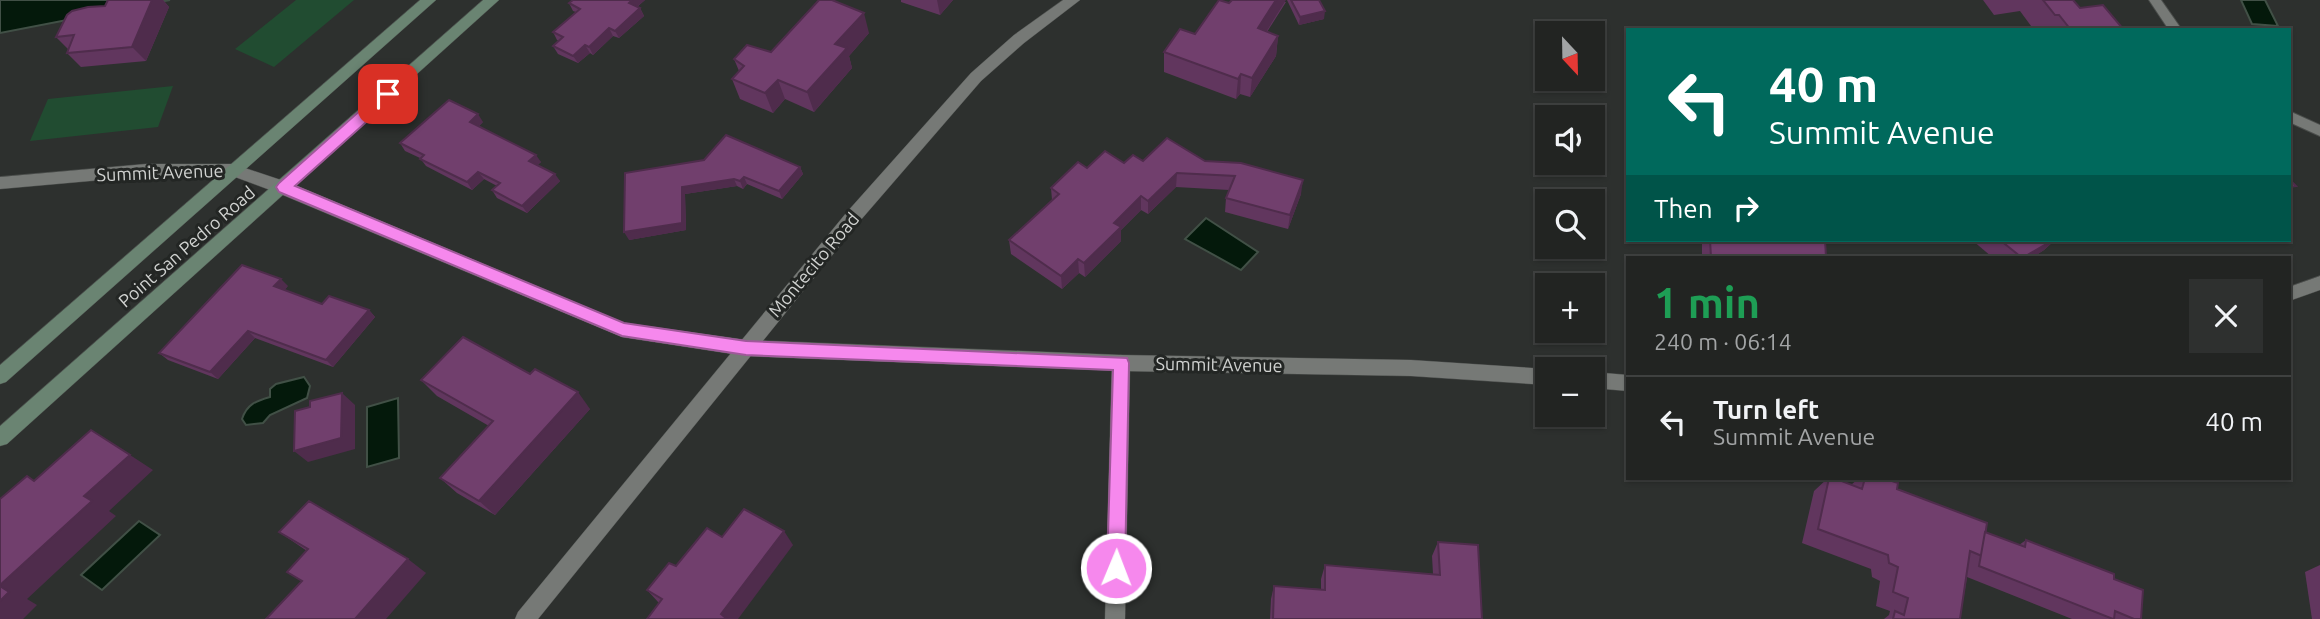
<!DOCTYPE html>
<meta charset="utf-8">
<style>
:root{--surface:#222422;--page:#2e302f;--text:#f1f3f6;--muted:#a2a4a5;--line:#3f4140}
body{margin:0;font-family:Ubuntu,sans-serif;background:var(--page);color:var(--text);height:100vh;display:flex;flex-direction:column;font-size:26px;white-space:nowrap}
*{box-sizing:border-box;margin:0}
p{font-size:23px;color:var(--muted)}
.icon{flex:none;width:38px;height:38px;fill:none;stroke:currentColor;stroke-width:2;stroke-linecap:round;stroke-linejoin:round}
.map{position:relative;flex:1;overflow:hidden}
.drawer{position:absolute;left:1626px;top:256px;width:665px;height:224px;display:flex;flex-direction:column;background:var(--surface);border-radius:0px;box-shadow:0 2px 5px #0004,0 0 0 2px var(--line)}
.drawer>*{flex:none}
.top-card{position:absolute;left:1626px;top:28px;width:665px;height:214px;border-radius:0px;box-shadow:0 2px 5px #0004,0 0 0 2px var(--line);background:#00695c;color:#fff;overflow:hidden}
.needle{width:46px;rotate:158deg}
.controls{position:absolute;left:1535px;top:21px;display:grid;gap:14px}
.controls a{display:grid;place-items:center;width:70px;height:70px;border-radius:0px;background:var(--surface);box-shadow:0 2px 5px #0004,0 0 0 2px var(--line);font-size:35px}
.pin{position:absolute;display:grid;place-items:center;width:60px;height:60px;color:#fff;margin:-30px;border-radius:14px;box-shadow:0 4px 10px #0006}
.me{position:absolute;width:77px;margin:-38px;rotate:1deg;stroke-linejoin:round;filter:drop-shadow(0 0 5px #0008)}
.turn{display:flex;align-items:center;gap:24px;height:147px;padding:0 28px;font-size:32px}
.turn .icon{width:91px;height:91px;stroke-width:2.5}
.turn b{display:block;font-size:49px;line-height:60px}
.then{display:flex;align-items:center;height:66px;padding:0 28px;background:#0003;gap:14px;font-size:26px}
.round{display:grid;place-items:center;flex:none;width:74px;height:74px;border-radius:0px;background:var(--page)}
.head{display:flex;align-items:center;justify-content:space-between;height:119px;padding:0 28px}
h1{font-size:42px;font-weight:700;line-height:52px;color:#1e9e55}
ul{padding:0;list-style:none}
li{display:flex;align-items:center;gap:21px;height:91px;padding:0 28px;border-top:2px solid var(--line)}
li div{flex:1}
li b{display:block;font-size:26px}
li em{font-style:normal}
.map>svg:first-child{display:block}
</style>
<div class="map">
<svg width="2320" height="619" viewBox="0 0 2320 619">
<rect width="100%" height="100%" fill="#2d302e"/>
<!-- green -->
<g fill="#214c31">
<polygon points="296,0 354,0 274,67 235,49"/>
<polygon points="173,86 158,127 30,141 48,99"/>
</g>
<!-- water -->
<g fill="#04190b" stroke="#415046" stroke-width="2">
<polygon points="0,0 170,0 0,33"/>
<polygon points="2241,0 2265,0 2278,26 2252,24"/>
<polygon points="1206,218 1258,252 1241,270 1185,239"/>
<path d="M304,377L310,386L307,398L270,415L263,423L246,425L242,419C247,404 256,401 270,397V389L276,384Z"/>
<polygon points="398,398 399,458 367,467 367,407"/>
<polygon points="139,521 160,535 102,590 81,575"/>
</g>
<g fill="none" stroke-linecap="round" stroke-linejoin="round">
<defs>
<g id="service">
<polygon points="2149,0 2161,0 2182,30 2169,30"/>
<polygon points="2289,111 2320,125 2320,136 2289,122"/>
</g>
<g id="minor">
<polygon points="1063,0 1080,0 1024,43 981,81 859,222 538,619 515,619 518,612 847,212 971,73 1014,35"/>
<polygon points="146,164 233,164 241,170 233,176 146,176 0,189 0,177"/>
<polygon points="1121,355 1127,358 1130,363 1125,619 1105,619 1112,363 1115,358"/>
</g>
<g id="tertiary">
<polygon points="233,164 290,183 624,323 746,340 1121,355 1411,360 1547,369 1547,385 1411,376 1121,371 746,356 622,337 278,193 227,174 225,170 227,166"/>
<polygon points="2320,276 2320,290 2289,301 2289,287"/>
<polygon points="1592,372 1628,375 1628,391 1592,388"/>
</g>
<g id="secondary">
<polygon points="420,0 436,0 6,382 0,384 0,365"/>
<polygon points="483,0 499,0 7,444 0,446 0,426"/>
</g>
</defs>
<!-- service casing -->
<use href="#service" stroke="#494c4a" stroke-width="2"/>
<!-- minor casing -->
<use href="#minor" stroke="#494c4a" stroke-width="1"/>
<!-- tertiary casing -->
<use href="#tertiary" stroke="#494c4a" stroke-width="1"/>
<!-- secondary casing -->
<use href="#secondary" stroke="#494c4a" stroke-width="1"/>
<!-- service -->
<use href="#service" fill="#767976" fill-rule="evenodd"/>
<!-- minor -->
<use href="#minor" fill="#767976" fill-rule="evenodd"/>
<!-- tertiary -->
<use href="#tertiary" fill="#767976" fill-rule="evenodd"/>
<!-- secondary -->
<use href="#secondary" fill="#6a8472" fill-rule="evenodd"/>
</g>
<!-- wall -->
<g fill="#61365e">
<polygon points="108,0 163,0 169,7 146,61 81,67 67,53 68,49 56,37 105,6"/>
<polygon points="573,0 645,0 637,7 640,8 644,16 619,38 613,36 593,55 590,53 578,63 558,54 553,46 559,41 557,40 553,32 576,12 573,11 569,3"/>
<polygon points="901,0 953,0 940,15 901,2"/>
<polygon points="1287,0 1319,0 1324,19 1299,25"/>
<polygon points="1983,0 2073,0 2080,8 2124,30 2034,30 2020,11 1994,15"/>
<polygon points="1286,2 1267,32 1278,36 1276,56 1250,97 1240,94 1236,99 1164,72 1164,52 1195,34 1229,3"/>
<polygon points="869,33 849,56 852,68 814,112 785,99 773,113 740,99 732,79 739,71 734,59"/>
<polygon points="483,122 479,126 541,162 537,165 560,181 527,213 497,198 492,190 497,186 484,179 472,190 426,166 420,158 405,151 400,143"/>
<polygon points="1143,161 1205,161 1301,194 1288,229 1225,212 1226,198 1229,190 1176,187 1148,214 1141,210 1121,230 1121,241 1085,277 1079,273 1062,289 1011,254 1009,240 1052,200 1051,188 1087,168"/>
<polygon points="800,167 803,174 782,199 747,184 743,189 737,186 685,194 686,230 629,240 625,173"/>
<polygon points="1702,240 1825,240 1826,257 1702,257"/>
<polygon points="1972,240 2055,240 2044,250 2033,257 1992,257"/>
<polygon points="288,286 284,290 322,304 369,310 375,317 333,367 255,338 218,379 168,360 159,353"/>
<polygon points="421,380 590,409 495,515 457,493 440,478 489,426 437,396"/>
<polygon points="1828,478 1834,478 1851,485 1859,478 1883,478 1897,489 1985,532 2019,545 2026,540 2114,579 2141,619 2072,619 1967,577 1960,619 1884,619 1889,615 1890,611 1876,606 1880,581 1872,577 1871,569 1802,543 1814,491"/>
<polygon points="279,532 426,573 301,581 287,572 307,551"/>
<polygon points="722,537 793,545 659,603 647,590 676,566"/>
<polygon points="1438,542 1482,619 1270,619 1271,599 1274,586 1321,589 1321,579 1325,565 1433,574 1432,556"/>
<polygon points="2320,565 2320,619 2312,619 2305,572"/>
</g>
<!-- shaded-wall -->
<g fill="#4f2c4c">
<polygon points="152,0 163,0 169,7 146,61 132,47"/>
<polygon points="632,0 645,0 632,11 629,3"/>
<polygon points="937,0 953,0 940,15"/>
<polygon points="1276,0 1286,0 1256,48 1258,28"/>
<polygon points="640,8 644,16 619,38 615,31"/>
<polygon points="1325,11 1324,19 1299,25 1300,17"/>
<polygon points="864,13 869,33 849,56 852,68 814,112 807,92 835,44"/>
<polygon points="609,28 613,36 593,55 589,47"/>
<polygon points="1278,36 1276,56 1250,97 1252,78"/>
<polygon points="585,45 590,53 578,63 573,56"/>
<polygon points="1241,74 1240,94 1236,99 1238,79"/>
<polygon points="778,80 785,99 773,113 765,93"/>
<polygon points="478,114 483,122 475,129 470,122"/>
<polygon points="536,155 541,162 534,169 529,161"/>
<polygon points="800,167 803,174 782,199 779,191"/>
<polygon points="478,172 484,179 472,190 467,182"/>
<polygon points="1177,173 1176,187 1148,214 1148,201"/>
<polygon points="555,174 560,181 527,213 522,206"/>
<polygon points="744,177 747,184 743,189 740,181"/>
<polygon points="734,179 737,186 685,194 686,230 629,240 624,232 682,187"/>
<polygon points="1303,180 1301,194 1288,229 1290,215"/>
<polygon points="1141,196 1141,210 1121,230 1121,241 1085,277 1084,263 1114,223"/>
<polygon points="2053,240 2055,240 2044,250 2033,257 2024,257"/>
<polygon points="1078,259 1079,273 1062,289 1061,276"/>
<polygon points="281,279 288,286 281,294 274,286"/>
<polygon points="369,310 375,317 333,367 326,360"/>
<polygon points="248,331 255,338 218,379 210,372"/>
<polygon points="578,392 590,409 495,515 479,501"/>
<polygon points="342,393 355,405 355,449 308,462 294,451"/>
<polygon points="130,455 153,470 109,511 116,516 27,599 37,605 23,619 0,619 0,585 84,496"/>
<polygon points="784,531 793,545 738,619 725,619 721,614"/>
<polygon points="408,559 426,573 386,619 355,619"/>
</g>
<!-- building -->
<g fill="#713f6d" stroke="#4f2c4c" stroke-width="2">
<polygon points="108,0 152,0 132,47 67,53 74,35 56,37 67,15 72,11 88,7 105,6"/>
<polygon points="573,0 632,0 629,3 640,8 615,31 609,28 589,47 585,45 573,56 553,46 563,37 553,32 580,9 569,3"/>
<polygon points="819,0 832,0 864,13 835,44 847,48 807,92 778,80 765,93 732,79 744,66 734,59 747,45 771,52"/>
<polygon points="1219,0 1229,3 1232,0 1276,0 1258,28 1278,36 1252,78 1241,74 1238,79 1164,52 1180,29 1195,34"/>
<polygon points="1291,0 1319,0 1325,11 1300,17"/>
<polygon points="2043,0 2073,0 2080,8 2103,5 2124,30 2071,30 2059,15 2055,15"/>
<polygon points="449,100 478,114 470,122 536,155 529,161 555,174 522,206 492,190 500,183 478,172 467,182 420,159 424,155 400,143"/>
<polygon points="726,135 800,167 779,191 744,177 740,181 734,179 682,187 682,223 624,232 625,173 704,160"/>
<polygon points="1167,138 1205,161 1241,163 1303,180 1290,215 1226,198 1235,176 1177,173 1148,201 1141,196 1114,223 1121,227 1084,263 1078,259 1061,276 1009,240 1059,194 1051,188 1078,162 1087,168 1105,151 1124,163 1133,155 1143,161"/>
<polygon points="2289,179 2296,186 2289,187"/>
<polygon points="1710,240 1825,240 1826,257 1711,257"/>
<polygon points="2000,240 2053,240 2024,257 2021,257"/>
<polygon points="242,265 281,279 274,286 322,304 329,296 369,310 326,360 248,331 210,372 159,353"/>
<polygon points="463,337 530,374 535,369 578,392 479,501 440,478 493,421 421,380"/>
<polygon points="342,393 341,438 294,451 295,411 310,407 310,401"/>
<polygon points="91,430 130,455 84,496 92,501 0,585 0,499 27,476 34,481"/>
<polygon points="1829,478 1834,478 1862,489 1865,478 1883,478 1898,483 1897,489 1987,523 1982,556 1970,551 1960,619 1893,619 1895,611 1904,615 1908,598 1893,592 1898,567 1889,563 1888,555 1818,529"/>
<polygon points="309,501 408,559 355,619 266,619 302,581 287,572 308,549 279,532"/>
<polygon points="744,509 784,531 721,614 727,619 647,619 662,599 647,590 669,563 676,566 707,528 722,537"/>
<polygon points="1985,532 2025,547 2026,540 2114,574 2114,579 2143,590 2141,619 2134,619 2115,611 2114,619 2113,619 1979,566"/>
<polygon points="1438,542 1478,545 1482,619 1273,619 1274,586 1325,590 1325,565 1440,575"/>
<polygon points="0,586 9,592 0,601"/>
</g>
<!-- route -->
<polygon fill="#f688ed" stroke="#a0589a" stroke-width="2" points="388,89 395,94 393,98 295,186 624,323 746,341 1127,358 1129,363 1125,568 1122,574 1116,576 1110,574 1107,568 1113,370 746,355 622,336 279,192 276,187 279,183 383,90"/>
<g text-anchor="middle" stroke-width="6" stroke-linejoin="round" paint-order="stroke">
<!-- street labels -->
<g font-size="18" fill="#d0d2d0" stroke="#232624">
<text transform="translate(160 173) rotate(-2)" y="6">Summit Avenue</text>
<text transform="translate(187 247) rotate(-41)" y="6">Point San Pedro Road</text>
<text transform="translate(814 265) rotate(-50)" y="6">Montecito Road</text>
<text transform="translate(1219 365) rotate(1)" y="6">Summit Avenue</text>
</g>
</g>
</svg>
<div class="controls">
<a><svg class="needle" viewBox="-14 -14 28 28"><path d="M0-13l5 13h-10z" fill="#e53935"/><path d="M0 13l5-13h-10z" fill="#a2a4a5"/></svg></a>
<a><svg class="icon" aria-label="sound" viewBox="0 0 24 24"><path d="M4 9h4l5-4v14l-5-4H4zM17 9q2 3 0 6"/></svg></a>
<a><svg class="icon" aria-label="search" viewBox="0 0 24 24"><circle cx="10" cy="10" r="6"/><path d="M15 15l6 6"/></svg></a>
<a>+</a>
<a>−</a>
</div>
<div class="pin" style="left:388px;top:94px;background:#d93025"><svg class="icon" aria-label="arrive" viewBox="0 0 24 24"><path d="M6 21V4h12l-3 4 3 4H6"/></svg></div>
<svg class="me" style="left:1116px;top:568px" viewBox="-20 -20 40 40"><circle r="17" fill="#f688ed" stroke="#fff" stroke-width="3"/><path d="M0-11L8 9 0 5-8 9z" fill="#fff"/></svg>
<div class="top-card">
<div class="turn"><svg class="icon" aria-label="left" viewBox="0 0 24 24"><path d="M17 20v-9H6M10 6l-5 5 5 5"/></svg><div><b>40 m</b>Summit Avenue</div></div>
<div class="then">Then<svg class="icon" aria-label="right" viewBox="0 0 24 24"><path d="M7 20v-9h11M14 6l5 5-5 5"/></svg></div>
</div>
<section class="drawer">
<div class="head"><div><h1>1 min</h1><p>240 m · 06:14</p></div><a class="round"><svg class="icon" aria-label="close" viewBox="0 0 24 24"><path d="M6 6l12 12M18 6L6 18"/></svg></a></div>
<ul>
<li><svg class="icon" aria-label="left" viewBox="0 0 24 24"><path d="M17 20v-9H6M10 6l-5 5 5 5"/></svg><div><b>Turn left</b><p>Summit Avenue</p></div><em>40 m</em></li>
</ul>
</section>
</div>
